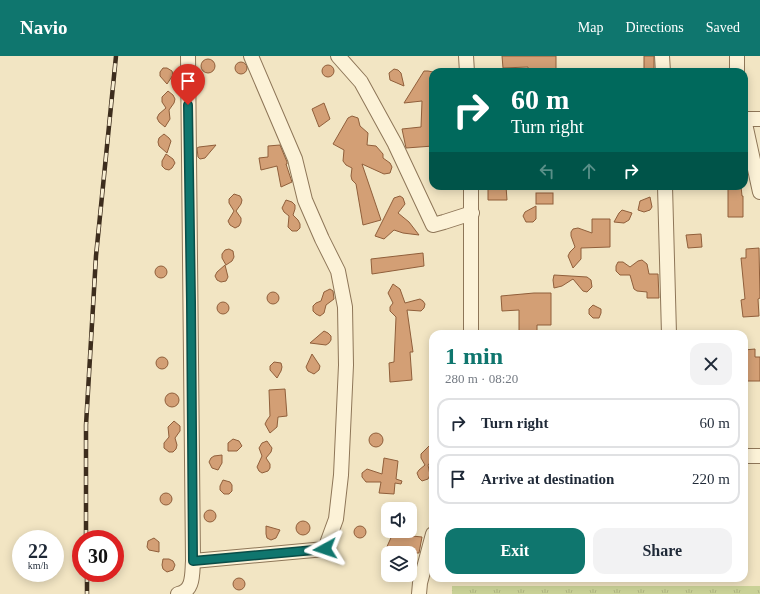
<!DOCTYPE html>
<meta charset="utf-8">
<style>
:root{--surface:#fff;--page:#f2f2f3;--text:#1f2937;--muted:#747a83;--line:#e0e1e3;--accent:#0f766e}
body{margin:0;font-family:Georgia,serif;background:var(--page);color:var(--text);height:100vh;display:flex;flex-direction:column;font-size:15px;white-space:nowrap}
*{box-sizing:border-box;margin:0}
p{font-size:13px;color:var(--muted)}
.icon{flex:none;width:22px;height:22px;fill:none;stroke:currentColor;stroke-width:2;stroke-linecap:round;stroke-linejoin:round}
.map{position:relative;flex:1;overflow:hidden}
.side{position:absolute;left:429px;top:274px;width:319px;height:252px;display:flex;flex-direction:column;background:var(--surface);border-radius:12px;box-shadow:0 2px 10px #0003}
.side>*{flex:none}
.top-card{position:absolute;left:429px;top:12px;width:319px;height:122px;border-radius:12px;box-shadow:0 2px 10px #0003;background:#00695c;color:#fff;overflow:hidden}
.fabs{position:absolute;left:381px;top:446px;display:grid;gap:8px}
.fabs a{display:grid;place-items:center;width:36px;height:36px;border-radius:8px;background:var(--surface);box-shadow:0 2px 10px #0003;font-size:20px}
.speed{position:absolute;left:12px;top:474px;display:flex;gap:8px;font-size:20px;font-weight:700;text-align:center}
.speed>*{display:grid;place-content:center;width:52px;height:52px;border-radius:50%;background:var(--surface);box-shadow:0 2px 10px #0003;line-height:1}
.speed small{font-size:10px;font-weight:400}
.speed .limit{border:6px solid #d22;background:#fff;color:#111}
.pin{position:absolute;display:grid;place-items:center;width:34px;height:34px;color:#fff;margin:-41px -17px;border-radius:50% 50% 50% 0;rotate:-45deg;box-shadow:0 0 4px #0007}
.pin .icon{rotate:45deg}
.me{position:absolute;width:44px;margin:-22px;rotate:265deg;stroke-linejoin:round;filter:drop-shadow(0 0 3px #0008)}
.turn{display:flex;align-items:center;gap:14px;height:84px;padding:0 16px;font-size:18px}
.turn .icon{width:52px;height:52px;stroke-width:2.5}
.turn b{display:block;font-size:28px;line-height:34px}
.lanes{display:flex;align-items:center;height:38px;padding:0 16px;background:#0003;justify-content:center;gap:20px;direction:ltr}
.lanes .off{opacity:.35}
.round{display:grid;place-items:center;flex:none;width:42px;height:42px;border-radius:12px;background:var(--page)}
.head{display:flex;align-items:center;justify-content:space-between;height:68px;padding:0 16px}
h1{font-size:24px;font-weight:700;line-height:30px;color:var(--accent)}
.cta{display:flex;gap:8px;margin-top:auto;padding:8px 16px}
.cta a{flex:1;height:46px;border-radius:12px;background:var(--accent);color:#fff;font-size:16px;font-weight:700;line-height:46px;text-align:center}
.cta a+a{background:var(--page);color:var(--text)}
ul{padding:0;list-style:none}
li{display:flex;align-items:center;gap:12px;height:50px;margin:0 8px 6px;padding:0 8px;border:2px solid var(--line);border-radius:12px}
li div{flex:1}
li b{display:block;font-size:15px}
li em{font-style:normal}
header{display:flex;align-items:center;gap:24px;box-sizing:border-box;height:56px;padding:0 20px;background:var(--accent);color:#fff}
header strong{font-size:19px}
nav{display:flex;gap:22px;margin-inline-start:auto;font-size:14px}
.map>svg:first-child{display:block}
</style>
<header>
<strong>Navio</strong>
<nav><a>Map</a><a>Directions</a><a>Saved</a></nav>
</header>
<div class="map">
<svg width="760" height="538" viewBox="0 0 760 538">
<defs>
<pattern id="park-tufts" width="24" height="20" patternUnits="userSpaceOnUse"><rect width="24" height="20" fill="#c9d196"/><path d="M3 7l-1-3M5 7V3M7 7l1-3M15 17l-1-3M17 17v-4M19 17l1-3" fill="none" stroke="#aeb481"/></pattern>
</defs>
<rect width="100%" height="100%" fill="#f2e5c3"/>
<!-- park -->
<rect fill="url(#park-tufts)" x="452" y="530" width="308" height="8"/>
<!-- building -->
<g fill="#d39f75" stroke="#905f3b">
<polygon points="502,0 556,0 556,13 528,13 528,11 503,12"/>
<rect x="644" y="0" width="10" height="16"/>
<circle cx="208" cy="10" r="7"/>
<circle cx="241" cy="12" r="6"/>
<circle cx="328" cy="15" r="6"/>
<polygon points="163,12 167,12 172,15 173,19 167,28 160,20 160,16"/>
<polygon points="394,13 398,14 401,17 404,30 390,24 389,17"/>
<polygon points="424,15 428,15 433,16 433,90 406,92 402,73 421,71 422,45 404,47"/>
<polygon points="168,35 173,39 175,43 174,47 169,54 170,63 165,71 159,66 157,62 159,58 166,52 162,46 162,41"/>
<polygon points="324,47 330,63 319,71 312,53"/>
<polygon points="352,60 358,62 360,70 368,77 367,89 376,90 383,98 383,102 390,107 392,111 390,117 384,118 362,108 381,164 363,169 356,128 352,124 351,120 352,112 346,109 343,105 344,94 333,88 348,62"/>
<polygon points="164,78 169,82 171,85 167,97 159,90 158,86 159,82"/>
<polygon points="216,89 205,102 200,103 198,101 197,92 199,91"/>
<polygon points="280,89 287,106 287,108 286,108 292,126 281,131 277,110 261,114 259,102 268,101 268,90"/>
<polygon points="166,98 173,103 175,107 172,112 169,114 165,113 162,110 162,105"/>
<polygon points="488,130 506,130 507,144 488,144"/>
<polygon points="728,130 741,130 742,140 743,140 743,161 728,161"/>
<rect x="536" y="137" width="17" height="11"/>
<polygon points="234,138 240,140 242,144 241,148 236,155 241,162 241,166 239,170 235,172 230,169 228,165 234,155 229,147 229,143"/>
<polygon points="400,140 403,142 405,148 398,157 409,166 419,179 403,177 394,174 384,183 375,180 394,142"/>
<polygon points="650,141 652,151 650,154 644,156 638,154 640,145"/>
<polygon points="286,144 292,146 295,149 295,153 293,159 298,164 300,168 300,172 297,175 292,175 288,171 289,160 284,156 282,152"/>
<polygon points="536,150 536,163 533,166 526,166 523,160 525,156"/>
<polygon points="622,154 632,157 629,164 624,167 614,166 619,157"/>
<polygon points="592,163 610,163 610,191 581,192 581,203 573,212 568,200 570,196 575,191 571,180 571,176 573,173 578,172 592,177"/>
<polygon points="701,178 702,191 688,192 686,179"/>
<polygon points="759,192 760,242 758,243 759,260 743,261 741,244 745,243 741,202 746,202 746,193"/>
<polygon points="229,193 233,195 234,201 232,205 226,209 222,202 222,198 225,194"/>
<polygon points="423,197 424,210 372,218 371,203"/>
<polygon points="642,204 647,208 649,218 658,218 659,242 647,242 647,236 637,235 634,233 630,219 620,219 616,215 616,210 618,206 623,206 630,211 638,205"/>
<polygon points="225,209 228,221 226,225 221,226 217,224 215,220 217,216"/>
<circle cx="161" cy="216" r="6"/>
<polygon points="554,219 587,221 591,224 592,231 587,236 583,235 573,223 562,230 554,232 553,224"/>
<polygon points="393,228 400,233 405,247 420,243 423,245 425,248 424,252 421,255 407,254 413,296 410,296 412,324 390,326 389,307 394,306 396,261 390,255 390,251 393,247 388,237"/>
<polygon points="330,233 333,235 334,243 326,249 324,257 320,260 316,258 313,255 313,250 316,247 321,245 324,236"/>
<circle cx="273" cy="242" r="6"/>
<polygon points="534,237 551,237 551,269 537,269 537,278 519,278 519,254 502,255 501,240"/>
<circle cx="223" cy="252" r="6"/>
<polygon points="593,249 601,253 601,257 599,262 593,262 589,258 589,253"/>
<polygon points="324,275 328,277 331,280 331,284 329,287 326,289 310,287"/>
<polygon points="755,293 755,301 760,301 760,325 745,325 744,294"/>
<polygon points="312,298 320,310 319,314 314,318 308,315 306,311"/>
<circle cx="162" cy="307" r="6"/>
<polygon points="274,306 281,307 282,311 281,315 277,322 270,314 270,310"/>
<polygon points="285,333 287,360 278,361 277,371 270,377 265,368 267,364 270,360 269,334"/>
<circle cx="172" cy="344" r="7"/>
<polygon points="174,365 180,370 180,375 175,382 177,389 176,393 173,396 169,396 164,392 164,387 169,381 168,371"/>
<circle cx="376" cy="384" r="7"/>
<polygon points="233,383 239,385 242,390 237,395 228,395 228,387"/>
<polygon points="267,385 272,392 271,396 266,402 270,408 270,412 268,415 262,417 259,415 257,411 262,400 259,392 262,387"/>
<polygon points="433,386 433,403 428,409 430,419 428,423 422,425 419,422 417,417 419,414 425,409 421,402 421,398"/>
<polygon points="222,399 222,407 218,414 212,412 209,406 211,402 214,400"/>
<polygon points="384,402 398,405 396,423 402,425 401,428 395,427 394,438 379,437 381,426 366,426 362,421 362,417 367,413 382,418"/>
<polygon points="223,424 230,426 232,429 232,435 229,438 224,438 220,434 220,430"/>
<circle cx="166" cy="443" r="6"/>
<circle cx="210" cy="460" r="6"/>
<circle cx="303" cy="472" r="7"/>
<circle cx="360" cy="476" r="6"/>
<polygon points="266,470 280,474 276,482 271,484 267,482 266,478"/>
<polygon points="394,475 412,475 412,480 422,481 419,497 398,497 385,495"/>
<polygon points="154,482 159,486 159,496 149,494 147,491 148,485"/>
<polygon points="163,503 169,503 173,505 175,509 173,514 167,516 163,513 162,509"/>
<circle cx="239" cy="528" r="6"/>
</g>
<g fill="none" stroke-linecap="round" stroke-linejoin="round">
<defs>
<g id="minor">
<polyline points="338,0 361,26 395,88 433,169 444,166 472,157"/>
<polyline points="466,0 467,16"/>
<polyline points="662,0 663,16"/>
<polyline points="737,0 737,16"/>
<polyline points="744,63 760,136"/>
<polyline points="744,63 760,63"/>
<polyline points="471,130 471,278"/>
<polyline points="665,130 669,278"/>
<polyline points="744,400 760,400"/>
<polyline points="193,505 325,493 336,463 341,419 346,309 345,251 338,215 322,183 305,144 295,103 251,0"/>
<path d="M178,538C194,535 192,518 193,505L188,0"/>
<polyline points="419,538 420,527 433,478"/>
</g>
</defs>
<!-- minor casing -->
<use href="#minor" stroke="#8e7658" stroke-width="16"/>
<!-- minor -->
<use href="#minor" stroke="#fcf2d7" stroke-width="14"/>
<defs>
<g id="rail">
<polyline points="86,483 86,369 96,200 116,0"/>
<polyline points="87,517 87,538"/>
</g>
</defs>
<!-- rail casing -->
<use href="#rail" stroke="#3d2d1d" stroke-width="4.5"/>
<!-- rail -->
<use href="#rail" stroke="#f9efd3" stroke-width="3" stroke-dasharray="9" stroke-linecap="butt"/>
</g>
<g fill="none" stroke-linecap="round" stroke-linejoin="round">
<defs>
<polyline id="route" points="188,49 191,246 193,505 325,493"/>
</defs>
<!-- route casing -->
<use href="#route" stroke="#0a4d48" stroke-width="10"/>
<!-- route -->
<use href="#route" stroke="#0f766e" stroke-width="7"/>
</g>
</svg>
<div class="fabs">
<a><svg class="icon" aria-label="sound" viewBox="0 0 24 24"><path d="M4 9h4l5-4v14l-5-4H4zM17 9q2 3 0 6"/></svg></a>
<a><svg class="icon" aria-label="layers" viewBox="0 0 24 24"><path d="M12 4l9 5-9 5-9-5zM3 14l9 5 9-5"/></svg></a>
</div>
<div class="speed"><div>22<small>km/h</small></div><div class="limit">30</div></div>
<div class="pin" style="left:188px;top:49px;background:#d93025"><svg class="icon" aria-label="arrive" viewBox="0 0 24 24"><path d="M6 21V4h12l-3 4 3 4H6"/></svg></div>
<svg class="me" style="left:325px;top:493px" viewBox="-20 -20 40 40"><path d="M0-17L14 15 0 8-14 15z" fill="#0f766e" stroke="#fff" stroke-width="4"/></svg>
<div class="top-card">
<div class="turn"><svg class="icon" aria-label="right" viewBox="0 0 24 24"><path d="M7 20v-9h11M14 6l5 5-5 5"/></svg><div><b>60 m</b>Turn right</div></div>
<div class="lanes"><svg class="icon off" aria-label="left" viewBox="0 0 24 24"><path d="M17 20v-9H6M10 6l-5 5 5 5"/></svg><svg class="icon off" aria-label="ahead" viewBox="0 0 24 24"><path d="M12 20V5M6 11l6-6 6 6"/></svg><svg class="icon" aria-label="right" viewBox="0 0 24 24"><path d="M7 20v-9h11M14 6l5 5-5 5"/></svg></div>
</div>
<section class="side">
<div class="head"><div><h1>1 min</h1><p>280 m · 08:20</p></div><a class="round"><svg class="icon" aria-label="close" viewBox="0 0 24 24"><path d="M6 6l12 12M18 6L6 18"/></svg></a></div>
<ul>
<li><svg class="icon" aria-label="right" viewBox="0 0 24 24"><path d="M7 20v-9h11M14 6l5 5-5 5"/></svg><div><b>Turn right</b></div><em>60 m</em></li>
<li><svg class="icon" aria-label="arrive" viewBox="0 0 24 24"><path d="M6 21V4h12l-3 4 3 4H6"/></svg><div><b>Arrive at destination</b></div><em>220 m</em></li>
</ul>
<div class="cta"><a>Exit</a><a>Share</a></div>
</section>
</div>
